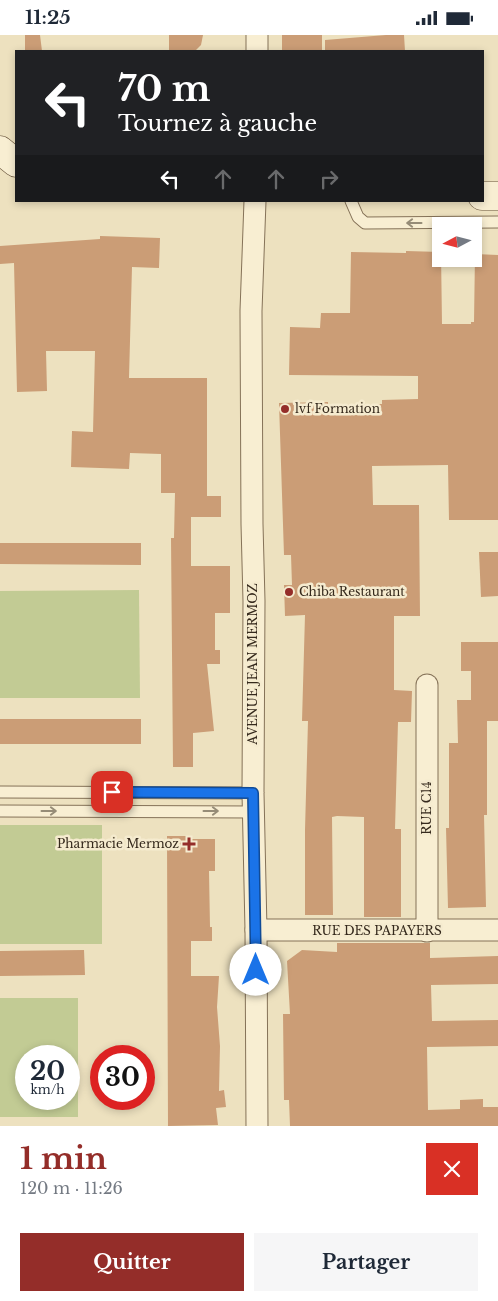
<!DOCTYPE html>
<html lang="fr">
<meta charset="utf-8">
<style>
:root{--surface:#fff;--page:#f6f6f7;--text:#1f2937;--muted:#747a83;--accent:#942d29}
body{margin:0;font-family:"Libre Baskerville",serif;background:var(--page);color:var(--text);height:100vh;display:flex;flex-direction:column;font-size:19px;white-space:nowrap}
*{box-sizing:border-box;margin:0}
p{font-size:16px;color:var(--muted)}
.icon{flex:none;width:28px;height:28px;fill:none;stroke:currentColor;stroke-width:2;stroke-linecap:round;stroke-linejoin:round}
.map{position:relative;height:1091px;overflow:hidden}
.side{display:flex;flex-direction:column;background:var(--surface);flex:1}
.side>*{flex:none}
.banner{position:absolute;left:15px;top:15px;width:469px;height:152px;border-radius:0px;box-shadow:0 2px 8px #0003;background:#202124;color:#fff;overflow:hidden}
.needle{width:32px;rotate:263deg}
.buttons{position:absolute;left:432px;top:182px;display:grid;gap:10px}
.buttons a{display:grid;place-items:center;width:50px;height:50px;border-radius:0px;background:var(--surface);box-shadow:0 2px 8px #0003;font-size:25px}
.speed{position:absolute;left:15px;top:1010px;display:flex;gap:10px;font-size:25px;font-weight:700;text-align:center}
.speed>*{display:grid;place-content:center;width:65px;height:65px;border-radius:50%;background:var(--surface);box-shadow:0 2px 8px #0003;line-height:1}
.speed small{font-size:12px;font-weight:400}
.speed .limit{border:8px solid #d22;background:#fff;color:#111}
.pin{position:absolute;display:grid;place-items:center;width:42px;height:42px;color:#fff;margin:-21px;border-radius:10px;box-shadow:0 2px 8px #0006}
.me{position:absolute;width:55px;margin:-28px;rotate:0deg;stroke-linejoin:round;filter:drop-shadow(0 0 4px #0008)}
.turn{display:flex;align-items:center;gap:18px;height:105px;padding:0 20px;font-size:22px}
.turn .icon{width:65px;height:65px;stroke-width:2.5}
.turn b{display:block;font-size:35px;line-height:42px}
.lanes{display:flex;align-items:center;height:48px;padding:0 20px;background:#0003;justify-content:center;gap:25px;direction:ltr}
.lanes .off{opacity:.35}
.round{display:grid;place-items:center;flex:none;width:52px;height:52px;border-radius:0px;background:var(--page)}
.head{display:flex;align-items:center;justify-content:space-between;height:85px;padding:0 20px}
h1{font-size:30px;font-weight:700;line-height:38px;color:var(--accent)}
.primary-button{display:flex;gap:10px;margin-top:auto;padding:10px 20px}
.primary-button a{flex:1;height:58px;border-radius:0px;background:var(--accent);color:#fff;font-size:20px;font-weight:700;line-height:58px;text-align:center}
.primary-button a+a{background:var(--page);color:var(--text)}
.status{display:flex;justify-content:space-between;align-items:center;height:35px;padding:0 25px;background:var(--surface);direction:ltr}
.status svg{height:14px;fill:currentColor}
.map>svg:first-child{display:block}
</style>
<div class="status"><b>11:25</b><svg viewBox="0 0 49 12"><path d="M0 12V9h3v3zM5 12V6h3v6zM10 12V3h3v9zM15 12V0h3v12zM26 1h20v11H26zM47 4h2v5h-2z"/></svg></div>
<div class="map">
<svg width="498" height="1091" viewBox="0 0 498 1091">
<rect width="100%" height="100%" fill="#ede1bf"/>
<!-- green -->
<g fill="#c2cb94" fill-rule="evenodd">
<polygon points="139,555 140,663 0,663 0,556"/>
<rect x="0" y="790" width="102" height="119"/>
<path d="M0,963H78V1082H0ZM26,1021H69V1064H26Z"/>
</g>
<!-- building -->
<g fill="#cb9d76">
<polygon points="25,0 40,0 42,16 25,16"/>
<polygon points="169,0 203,0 201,10 195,16 169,16"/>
<rect x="282" y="0" width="40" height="16"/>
<polygon points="386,0 404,0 405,16 325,16 325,5"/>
<polygon points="100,201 160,203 159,233 132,232 129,343 207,343 207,461 221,461 221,482 191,482 191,531 230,531 230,578 215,578 215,615 220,615 220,629 207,629 214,696 193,698 193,732 173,732 171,503 174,503 175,458 161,458 161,419 130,418 129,434 71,432 72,396 93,397 95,316 46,316 47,356 17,357 14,228 0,229 0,211 100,204"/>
<polygon points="406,216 441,217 442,289 471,289 471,287 474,287 475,219 498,220 498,485 449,485 448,430 372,431 373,470 419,470 420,581 394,581 394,655 412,656 411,687 398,687 395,794 401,794 401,882 364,882 364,782 337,781 332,782 333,880 305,880 305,795 308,686 302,686 305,580 285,581 284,550 292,550 291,520 284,520 279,368 328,367 328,370 382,369 382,365 418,364 418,341 289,340 290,292 320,293 321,278 350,278 351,217 406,218"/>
<polygon points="0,508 141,508 141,530 0,529"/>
<polygon points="479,517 498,517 498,561 481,562"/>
<polygon points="461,607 498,607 498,686 487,686 487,780 484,780 486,872 448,873 446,793 449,793 449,708 458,708 457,665 471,665 471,636 461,636"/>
<rect x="0" y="684" width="141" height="25"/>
<polygon points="167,801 191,801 191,804 215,804 215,836 209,836 210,892 212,892 212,906 191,906 191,941 219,941 217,972 220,1011 219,1056 224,1055 226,1072 216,1073 218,1090 168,1091"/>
<polygon points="337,908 430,908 430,923 498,921 498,949 431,950 432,986 498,985 498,1011 427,1012 428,1075 460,1074 460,1065 483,1064 483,1072 498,1072 498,1091 290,1091 289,1065 284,1065 283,979 290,979 287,926 302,915 337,917"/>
<polygon points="84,915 85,940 0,941 0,916"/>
</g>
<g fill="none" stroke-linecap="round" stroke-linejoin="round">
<defs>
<g id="lane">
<polyline points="351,166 358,182 365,188 498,187"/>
<polyline points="0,757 253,758"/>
<polyline points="0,776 253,777"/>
</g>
<g id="street">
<polyline points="257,0 257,16"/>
<polyline points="255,166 251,276 252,489 254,566 253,758 256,895 257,1091"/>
<polyline points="427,650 427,896"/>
<polyline points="256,895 498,895"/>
</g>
<g id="secondary">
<polyline points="0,115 16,128"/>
<polyline points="482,161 498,161"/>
</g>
</defs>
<!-- lane casing -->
<use href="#lane" stroke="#857258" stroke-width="13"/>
<!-- street casing -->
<use href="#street" stroke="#857258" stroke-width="23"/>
<!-- secondary casing -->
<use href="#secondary" stroke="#67533b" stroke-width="29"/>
<!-- lane -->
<use href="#lane" stroke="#f8eed2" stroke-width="11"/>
<!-- street -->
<use href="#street" stroke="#f8eed2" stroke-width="21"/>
<!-- secondary -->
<use href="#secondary" stroke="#f8eed2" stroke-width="28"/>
</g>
<!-- one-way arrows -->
<defs><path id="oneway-shaft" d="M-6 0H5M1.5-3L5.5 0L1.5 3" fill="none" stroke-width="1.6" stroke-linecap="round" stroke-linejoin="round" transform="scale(1.25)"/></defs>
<g stroke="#968c77">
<use href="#oneway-shaft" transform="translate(414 188) rotate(180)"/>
<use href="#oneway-shaft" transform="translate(49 776)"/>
<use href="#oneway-shaft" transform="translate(211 776)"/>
</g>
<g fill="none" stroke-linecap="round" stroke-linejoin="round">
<defs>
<polyline id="route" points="112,757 253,758 256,935"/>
</defs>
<!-- route casing -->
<use href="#route" stroke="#114b97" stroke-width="12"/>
<!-- route -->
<use href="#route" stroke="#1a73e8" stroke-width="9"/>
</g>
<!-- markers -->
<g fill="#942d29" stroke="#f5ebcf" stroke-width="2">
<circle cx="285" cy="374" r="5"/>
<circle cx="289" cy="557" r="5"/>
<path d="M186.5 801.5h5v5h5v5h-5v5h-5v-5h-5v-5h5z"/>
</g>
<g text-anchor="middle" stroke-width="5" stroke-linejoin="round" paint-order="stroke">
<!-- poi labels -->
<g font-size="12" fill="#35291c" stroke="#f5ebcf" text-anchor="start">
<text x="295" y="378">lvf Formation</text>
<text x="299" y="561">Chiba Restaurant</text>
<text x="179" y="813" text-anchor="end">Pharmacie Mermoz</text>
</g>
<!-- street labels -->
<g font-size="12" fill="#35291c" stroke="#f5ebcf">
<text transform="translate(253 629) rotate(-90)" y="4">AVENUE JEAN MERMOZ</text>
<text transform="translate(427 773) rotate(-90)" y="4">RUE C14</text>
<text x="377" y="900">RUE DES PAPAYERS</text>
</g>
</g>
</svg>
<div class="buttons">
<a><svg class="needle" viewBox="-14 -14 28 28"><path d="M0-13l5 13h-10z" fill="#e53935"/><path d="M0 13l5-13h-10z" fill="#747a83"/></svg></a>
</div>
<div class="speed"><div>20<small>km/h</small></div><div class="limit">30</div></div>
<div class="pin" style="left:112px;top:757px;background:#d93025"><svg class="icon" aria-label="arrive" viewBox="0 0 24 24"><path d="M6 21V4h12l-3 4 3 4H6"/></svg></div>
<svg class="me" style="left:256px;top:935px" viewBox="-20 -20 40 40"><circle r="19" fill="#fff"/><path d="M0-13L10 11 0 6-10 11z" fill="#1a73e8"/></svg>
<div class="banner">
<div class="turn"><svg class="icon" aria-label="left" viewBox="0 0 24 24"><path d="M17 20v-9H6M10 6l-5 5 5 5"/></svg><div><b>70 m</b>Tournez à gauche</div></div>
<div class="lanes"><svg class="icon" aria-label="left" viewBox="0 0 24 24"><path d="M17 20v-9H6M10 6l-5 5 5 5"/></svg><svg class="icon off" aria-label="ahead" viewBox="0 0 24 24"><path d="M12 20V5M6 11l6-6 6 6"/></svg><svg class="icon off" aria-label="ahead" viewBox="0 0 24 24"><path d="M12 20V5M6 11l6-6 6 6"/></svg><svg class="icon off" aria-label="right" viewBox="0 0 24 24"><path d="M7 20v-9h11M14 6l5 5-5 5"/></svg></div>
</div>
</div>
<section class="side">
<div class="head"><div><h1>1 min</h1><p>120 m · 11:26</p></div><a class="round" style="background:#d93025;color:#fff"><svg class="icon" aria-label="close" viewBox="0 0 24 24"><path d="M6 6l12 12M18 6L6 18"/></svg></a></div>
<div class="primary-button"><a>Quitter</a><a>Partager</a></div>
</section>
